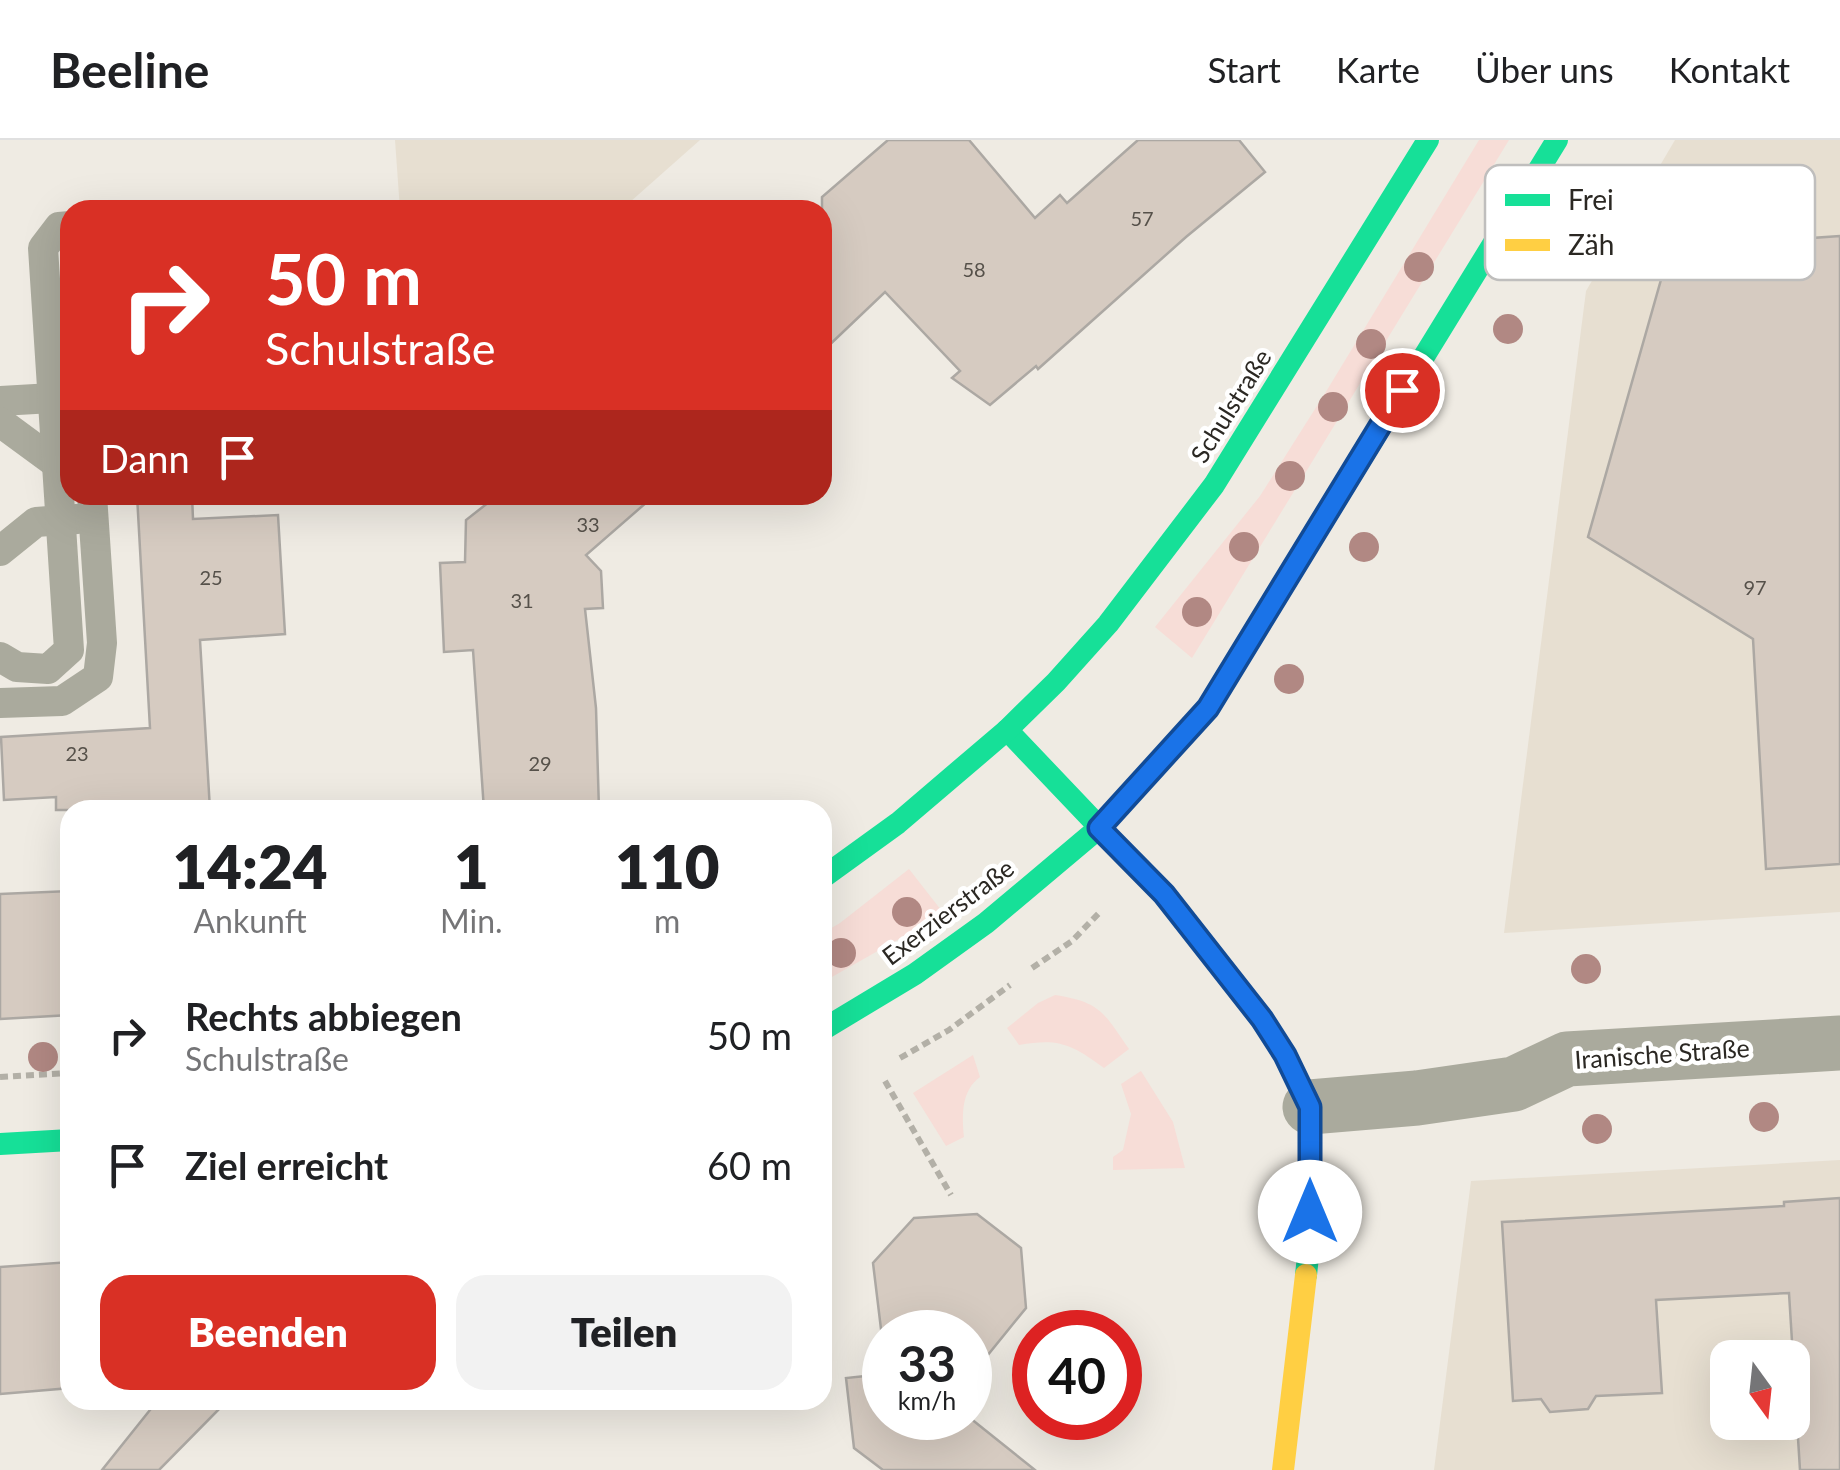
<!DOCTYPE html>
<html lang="de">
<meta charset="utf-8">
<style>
:root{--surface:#fff;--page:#f2f2f2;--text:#202124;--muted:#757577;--line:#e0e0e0;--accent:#d93025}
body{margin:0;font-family:Lato,sans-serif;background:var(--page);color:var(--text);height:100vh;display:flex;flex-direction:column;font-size:38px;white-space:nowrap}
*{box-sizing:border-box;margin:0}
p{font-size:32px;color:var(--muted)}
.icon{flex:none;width:55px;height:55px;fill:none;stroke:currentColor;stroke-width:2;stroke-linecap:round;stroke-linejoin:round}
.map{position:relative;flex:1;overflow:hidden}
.panel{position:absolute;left:60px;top:660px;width:772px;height:610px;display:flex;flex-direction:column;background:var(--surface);border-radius:30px;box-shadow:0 10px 40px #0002}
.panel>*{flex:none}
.top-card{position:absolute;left:60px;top:60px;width:772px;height:305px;border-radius:30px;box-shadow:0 10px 40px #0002;background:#d93025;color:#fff;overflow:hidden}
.needle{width:65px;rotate:165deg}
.controls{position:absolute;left:1710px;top:1200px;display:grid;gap:20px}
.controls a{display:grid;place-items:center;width:100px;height:100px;border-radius:20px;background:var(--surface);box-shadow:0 10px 40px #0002;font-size:50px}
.speed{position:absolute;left:862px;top:1170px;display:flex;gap:20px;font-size:50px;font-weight:700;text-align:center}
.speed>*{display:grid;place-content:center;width:130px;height:130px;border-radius:50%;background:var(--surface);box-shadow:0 10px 40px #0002;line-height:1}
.speed small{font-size:25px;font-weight:400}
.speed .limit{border:15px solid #d22;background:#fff;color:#111}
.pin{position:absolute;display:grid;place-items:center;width:85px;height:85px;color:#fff;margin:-42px;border:5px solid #fff;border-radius:50%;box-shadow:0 2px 10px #0007}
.me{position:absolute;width:110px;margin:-55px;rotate:0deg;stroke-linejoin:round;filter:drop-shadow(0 0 8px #0008)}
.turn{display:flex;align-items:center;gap:35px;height:210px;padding:0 40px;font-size:45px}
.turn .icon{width:130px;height:130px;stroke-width:2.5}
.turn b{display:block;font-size:70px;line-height:85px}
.then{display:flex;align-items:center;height:95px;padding:0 40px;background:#0003;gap:20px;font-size:38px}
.eta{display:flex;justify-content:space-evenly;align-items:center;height:170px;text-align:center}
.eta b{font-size:60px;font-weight:800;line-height:70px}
.action{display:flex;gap:20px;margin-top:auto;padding:20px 40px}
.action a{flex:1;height:115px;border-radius:30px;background:var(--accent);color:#fff;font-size:40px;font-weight:800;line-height:115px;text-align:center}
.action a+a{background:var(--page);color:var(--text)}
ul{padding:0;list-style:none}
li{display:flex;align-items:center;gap:30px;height:130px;padding:0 40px}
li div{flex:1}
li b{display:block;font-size:38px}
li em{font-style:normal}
header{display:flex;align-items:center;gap:60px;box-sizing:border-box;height:140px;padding:0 50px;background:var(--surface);border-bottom:2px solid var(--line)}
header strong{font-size:48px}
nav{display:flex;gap:55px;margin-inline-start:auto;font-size:35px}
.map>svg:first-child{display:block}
</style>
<header>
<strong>Beeline</strong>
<nav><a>Start</a><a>Karte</a><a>Über uns</a><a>Kontakt</a></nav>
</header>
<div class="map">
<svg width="1840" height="1330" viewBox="0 0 1840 1330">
<rect width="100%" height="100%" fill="#efebe3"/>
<!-- built -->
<g fill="#e7dfd1" fill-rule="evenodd">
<polygon points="395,0 700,0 621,70 400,70"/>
<polygon points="1675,0 1840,0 1840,772 1504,793 1586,151"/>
<path d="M1840,1020V1330H1434L1471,1041ZM1728,1218H1792V1282H1728Z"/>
</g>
<!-- green -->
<g fill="#f7ddd7">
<polygon points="1479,0 1509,0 1192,518 1155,487 1260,356 1327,250"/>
<polygon points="909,729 941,770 906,795 823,842 823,793 840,783"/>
<path d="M1055,855C1101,862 1104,873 1129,909L1104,928C1071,904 1059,898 1019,905L1007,888L1038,863Z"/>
<path d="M973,915L980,937C961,951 962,975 964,997L946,1006L913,953Z"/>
<polygon points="1141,931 1173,982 1185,1028 1113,1030 1113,1017 1123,1010 1131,974 1121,944"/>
</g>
<!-- building -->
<g fill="#d6cbc1" stroke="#aca8a3" stroke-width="2.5">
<polygon points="888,0 969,0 1035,78 1060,55 1067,63 1138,0 1239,0 1265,32 1186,97 1038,229 1036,226 990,265 952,238 960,231 885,152 822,212 822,57"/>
<polygon points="1840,96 1840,724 1766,729 1753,499 1588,397 1670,108"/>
<polygon points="137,355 192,355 193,379 278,375 285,494 200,500 210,670 56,670 56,657 4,660 1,597 150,588"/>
<polygon points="498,355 655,355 586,415 601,431 603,468 585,469 596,568 599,670 484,670 473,510 444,512 440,423 465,422 466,380"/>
<polygon points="70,751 70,875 0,879 0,754"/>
<polygon points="1840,1058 1840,1330 1800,1330 1789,1153 1656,1160 1662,1253 1596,1256 1588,1269 1550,1272 1541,1259 1513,1261 1502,1082 1784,1066 1784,1062"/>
<polygon points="977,1074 1021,1108 1026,1168 970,1237 970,1192 885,1192 885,1222 873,1123 914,1078"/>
<polygon points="70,1122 70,1248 0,1254 0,1127"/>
<polygon points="885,1234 885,1278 970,1278 1035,1330 883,1330 854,1308 846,1238"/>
<polygon points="158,1260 228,1260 159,1330 102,1330"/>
</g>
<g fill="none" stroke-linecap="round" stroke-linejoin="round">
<!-- path -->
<g stroke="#b3b0a7" stroke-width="6" stroke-dasharray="8 5" stroke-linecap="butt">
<polyline points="1032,828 1072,801 1099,773"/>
<polyline points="900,918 949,890 1010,845"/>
<polyline points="0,937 70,933"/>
<polyline points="885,941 951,1055"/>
</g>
<!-- lane -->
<g stroke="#aaaa9d" stroke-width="30">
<polyline points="0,261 70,257"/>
<polyline points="0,282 57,324"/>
<polyline points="0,411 36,382 77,379"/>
<polyline points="0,517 17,527 48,529 69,510 43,108 59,87 70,86"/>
<polyline points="0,563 62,561 98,537 102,503 92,355"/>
</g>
<!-- street -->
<polyline stroke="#aaaa9d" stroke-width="55" points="1310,967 1417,958 1514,944 1567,919 1840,903"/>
<!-- fast -->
<g stroke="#16e098" stroke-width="22">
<polyline points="1007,590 1164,755 1262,879 1285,915 1310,967 1309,1107 1306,1135"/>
<polyline points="822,738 898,683 1007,590 1056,542 1108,484 1214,345 1428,0"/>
<polyline points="822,890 915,834 986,783 1099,688 1208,568 1557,0"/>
<polyline points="0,1004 70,1000"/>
</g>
<!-- slow -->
<polyline stroke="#ffcf43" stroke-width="22" points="1283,1330 1306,1135"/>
</g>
<!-- trees -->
<g fill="#b18883">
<circle cx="1599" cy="39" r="15"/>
<circle cx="1419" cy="127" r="15"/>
<circle cx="1508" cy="189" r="15"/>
<circle cx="1371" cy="204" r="15"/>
<circle cx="1333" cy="267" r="15"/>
<circle cx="1290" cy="336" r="15"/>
<circle cx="1244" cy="407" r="15"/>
<circle cx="1364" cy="407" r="15"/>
<circle cx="1197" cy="472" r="15"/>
<circle cx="1289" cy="539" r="15"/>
<circle cx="907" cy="772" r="15"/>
<circle cx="841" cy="813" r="15"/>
<circle cx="1586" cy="829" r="15"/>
<circle cx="43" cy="917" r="15"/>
<circle cx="1764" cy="977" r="15"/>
<circle cx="1597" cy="989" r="15"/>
</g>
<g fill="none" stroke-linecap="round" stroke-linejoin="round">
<defs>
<polyline id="route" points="1310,1072 1310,967 1285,915 1262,879 1164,754 1099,688 1208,568 1402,250"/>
</defs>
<!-- route casing -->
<use href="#route" stroke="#114b97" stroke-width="25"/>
<!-- route -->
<use href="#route" stroke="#1a73e8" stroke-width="18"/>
</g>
<g text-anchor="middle" stroke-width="9" stroke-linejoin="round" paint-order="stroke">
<!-- number labels -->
<g font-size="20" fill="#56514a">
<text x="1142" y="86">57</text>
<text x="974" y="137">58</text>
<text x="588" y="392">33</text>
<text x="211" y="445">25</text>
<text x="1755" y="455">97</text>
<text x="522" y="468">31</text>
<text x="77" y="621">23</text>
<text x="540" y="631">29</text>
</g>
<!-- street labels -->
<g font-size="25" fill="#2b2823" stroke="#fff">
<text transform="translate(1231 266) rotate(-58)" y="9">Schulstraße</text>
<text transform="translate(948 772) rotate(-37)" y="9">Exerzierstraße</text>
<text transform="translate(1662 914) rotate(-4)" y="9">Iranische Straße</text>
</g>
</g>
<!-- legend -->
<rect x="1485" y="25" width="330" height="115" rx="15" fill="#fff" stroke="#bfbebd" stroke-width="2.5"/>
<rect x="1505" y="54" width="45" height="12" fill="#16e098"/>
<rect x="1505" y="99" width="45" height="12" fill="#ffcf43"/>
<g font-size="28" fill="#2b2823">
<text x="1568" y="70">Frei</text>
<text x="1568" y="115">Zäh</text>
</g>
</svg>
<div class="controls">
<a><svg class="needle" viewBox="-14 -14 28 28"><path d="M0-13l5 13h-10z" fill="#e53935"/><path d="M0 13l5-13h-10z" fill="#757577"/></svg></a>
</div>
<div class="speed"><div>33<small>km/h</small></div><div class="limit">40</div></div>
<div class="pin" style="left:1402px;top:250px;background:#d93025"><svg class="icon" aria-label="arrive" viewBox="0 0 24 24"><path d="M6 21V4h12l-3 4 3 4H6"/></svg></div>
<svg class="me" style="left:1310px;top:1072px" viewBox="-20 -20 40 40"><circle r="19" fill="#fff"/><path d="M0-13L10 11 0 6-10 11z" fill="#1a73e8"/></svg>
<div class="top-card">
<div class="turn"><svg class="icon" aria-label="right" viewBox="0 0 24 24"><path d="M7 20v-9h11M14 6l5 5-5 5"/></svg><div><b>50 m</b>Schulstraße</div></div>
<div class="then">Dann<svg class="icon" aria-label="arrive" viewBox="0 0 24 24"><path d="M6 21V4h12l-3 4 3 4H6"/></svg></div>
</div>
<section class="panel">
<div class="eta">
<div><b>14:24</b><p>Ankunft</p></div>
<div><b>1</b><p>Min.</p></div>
<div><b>110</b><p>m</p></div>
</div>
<ul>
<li><svg class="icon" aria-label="right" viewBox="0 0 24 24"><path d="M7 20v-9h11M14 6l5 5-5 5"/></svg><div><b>Rechts abbiegen</b><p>Schulstraße</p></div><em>50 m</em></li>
<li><svg class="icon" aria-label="arrive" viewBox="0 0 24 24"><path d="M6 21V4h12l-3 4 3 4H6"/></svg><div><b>Ziel erreicht</b></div><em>60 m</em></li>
</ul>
<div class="action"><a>Beenden</a><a>Teilen</a></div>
</section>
</div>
